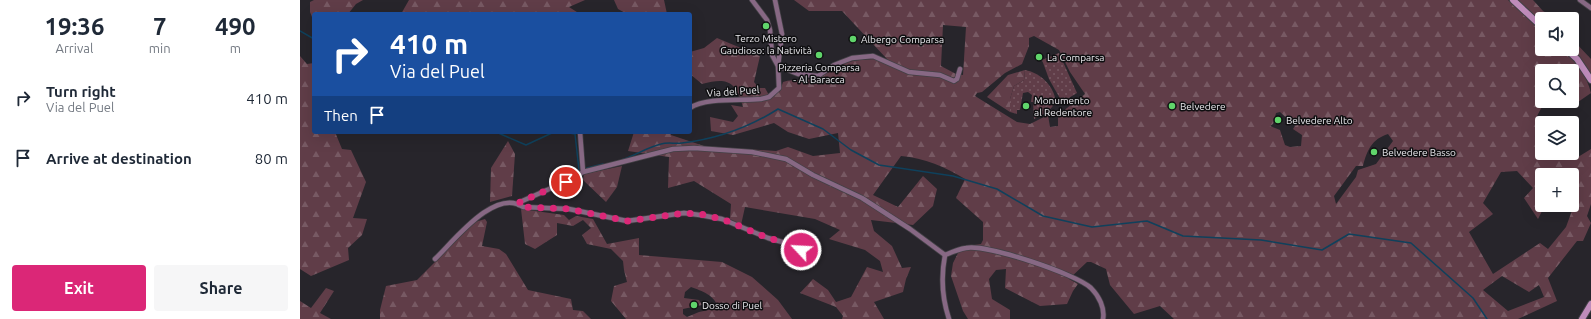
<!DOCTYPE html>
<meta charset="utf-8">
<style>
:root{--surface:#fff;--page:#f6f6f7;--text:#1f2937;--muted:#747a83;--accent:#db2777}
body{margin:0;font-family:Ubuntu,sans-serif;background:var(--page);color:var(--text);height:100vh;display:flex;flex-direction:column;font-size:15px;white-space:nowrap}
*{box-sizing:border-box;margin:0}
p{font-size:13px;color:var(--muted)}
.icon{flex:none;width:22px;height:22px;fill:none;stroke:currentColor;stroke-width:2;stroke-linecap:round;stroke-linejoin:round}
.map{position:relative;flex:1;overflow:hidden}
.side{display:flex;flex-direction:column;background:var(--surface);width:300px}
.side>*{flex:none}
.guide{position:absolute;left:12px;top:12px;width:380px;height:122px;border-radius:4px;box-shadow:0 4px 16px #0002;background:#1a4fa0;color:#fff;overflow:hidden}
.tools{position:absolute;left:1235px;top:12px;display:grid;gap:8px}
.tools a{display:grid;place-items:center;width:44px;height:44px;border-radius:4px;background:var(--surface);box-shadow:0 4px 16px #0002;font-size:20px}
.pin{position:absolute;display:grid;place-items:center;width:34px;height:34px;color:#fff;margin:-17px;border:2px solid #fff;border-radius:50%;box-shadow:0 1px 4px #0007}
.me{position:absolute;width:44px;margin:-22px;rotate:295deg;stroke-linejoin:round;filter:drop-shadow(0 0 3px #0008)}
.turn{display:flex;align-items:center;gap:14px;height:84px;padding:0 12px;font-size:18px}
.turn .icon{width:52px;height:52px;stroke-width:2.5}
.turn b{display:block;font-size:28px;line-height:34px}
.then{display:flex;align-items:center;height:38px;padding:0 12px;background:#0003;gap:8px;font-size:15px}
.eta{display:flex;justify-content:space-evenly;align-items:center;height:68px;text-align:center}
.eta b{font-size:24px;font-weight:600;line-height:28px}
.primary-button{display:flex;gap:8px;margin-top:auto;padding:8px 12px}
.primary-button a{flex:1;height:46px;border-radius:4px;background:var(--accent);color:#fff;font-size:16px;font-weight:600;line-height:46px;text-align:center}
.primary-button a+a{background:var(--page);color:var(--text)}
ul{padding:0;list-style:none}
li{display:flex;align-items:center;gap:12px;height:60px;padding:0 12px}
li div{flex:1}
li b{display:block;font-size:15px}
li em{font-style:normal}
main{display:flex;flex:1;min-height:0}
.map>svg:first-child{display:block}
</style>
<main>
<section class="side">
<div class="eta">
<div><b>19:36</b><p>Arrival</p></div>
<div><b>7</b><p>min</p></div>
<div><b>490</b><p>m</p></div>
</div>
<ul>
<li><svg class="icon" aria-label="right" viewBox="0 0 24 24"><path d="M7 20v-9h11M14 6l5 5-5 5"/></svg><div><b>Turn right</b><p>Via del Puel</p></div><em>410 m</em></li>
<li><svg class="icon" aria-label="arrive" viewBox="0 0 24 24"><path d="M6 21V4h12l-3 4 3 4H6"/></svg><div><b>Arrive at destination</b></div><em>80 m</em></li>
</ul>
<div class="primary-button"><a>Exit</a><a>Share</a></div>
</section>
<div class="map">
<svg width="1291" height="319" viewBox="0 0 1291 319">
<defs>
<pattern id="grass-dots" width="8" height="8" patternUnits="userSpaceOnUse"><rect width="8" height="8" fill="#603d48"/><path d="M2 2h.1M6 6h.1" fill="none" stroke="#775963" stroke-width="1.8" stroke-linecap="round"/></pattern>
<pattern id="forest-firs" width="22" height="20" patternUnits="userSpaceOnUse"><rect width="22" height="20" fill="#603d48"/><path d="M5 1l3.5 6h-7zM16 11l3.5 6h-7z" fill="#775963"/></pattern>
</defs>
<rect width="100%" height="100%" fill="#27252b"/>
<!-- grass -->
<g fill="url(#grass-dots)">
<polygon points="759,53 777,93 762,102 749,79 742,60"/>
<path d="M725,70C741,73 754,86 756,102L748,112L734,119L733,102H731L732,95L728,92L723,93L720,110H717V114L710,112V99L714,86L724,80Z"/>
</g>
<!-- forest -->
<g fill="url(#forest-firs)" fill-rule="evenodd">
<polygon points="14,0 63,0 56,4 48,14 14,14 14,22 10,12 10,2"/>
<polygon points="109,0 285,0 269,7 280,14 101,14"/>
<polygon points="314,0 364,0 367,14 327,14 318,9"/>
<path d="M494,0H1208L1242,31V49H1262C1275,61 1287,75 1291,93L1278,102L1272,101V71H1242V101H1245L1237,116V127L1242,136V153H1272V146L1274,145L1278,157L1291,149V204L1287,216L1291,223L1283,241H1277L1248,278L1257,301L1218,319H874L860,306L834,314L810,285L806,269L791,262H787L769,279L778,284L773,291L767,304L740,306L705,288L706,269L696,270L689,279L692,299L710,310V319H668L663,311L651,276L653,263L661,247L681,244L683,240V222L656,198L665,179C646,167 624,158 601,156L573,195L598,207L623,176L637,189L633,206L613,225L571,220L574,231L592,246L602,268L611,267L606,279L603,292L574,302L584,319H542L543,316L536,307L500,293L513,279L528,290L536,302L551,297L567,267L583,272L580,261L565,250L529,239L540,230L515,219L445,207L441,225L430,219L431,204L394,181L368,188L369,157L328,151L334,132H371V135L404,146L476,151L488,147L513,156L540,153L538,133L509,139L488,132L474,123L433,135L411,131L410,117L433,122L438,116L431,105L443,107C436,81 427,77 402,84L390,74V52L404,48L417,38L460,56L454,82L459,88H465L470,97L480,91L483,82C495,78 508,82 519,77C528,74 535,66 544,63C558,59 572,59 587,59L542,11H509ZM643,25L666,27L663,75L656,74L641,66ZM734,36L759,50L770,72L785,94L758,115V126L750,127L748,115L730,124L717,122L675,96L677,93L682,92L705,73L722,64L729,46V38ZM980,112L995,126L993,129L1002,135L1001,146L990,147L985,145L980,130L970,126L973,124L976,113ZM1088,134L1093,141L1076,164L1058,170L1056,177L1036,204L1034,196L1056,166H1063C1067,150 1072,139 1088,134ZM1217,171L1233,188L1224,198L1238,219L1245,205H1242V175H1272V204L1274,205L1266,227L1248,249L1240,243L1193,274L1169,232L1193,214L1183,203L1201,172ZM1202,276L1229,292L1239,285L1244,297L1208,311L1183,290Z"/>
<polygon points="1217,0 1233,0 1243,11 1257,19 1242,19 1242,23"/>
<polygon points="1272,39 1291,59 1291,75 1279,56 1271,49 1272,49"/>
<polygon points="0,56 7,64 14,63 14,132 35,132 42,149 51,150 66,182 53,218 67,219 62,235 48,248 49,260 11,276 0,269"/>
<polygon points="725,70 724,80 714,86 710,99 710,112 687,97 708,75"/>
<polygon points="208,141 215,154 212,196 190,202 191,168"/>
<polygon points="322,166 317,187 306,202 283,180 284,174"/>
<path d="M221,209L264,215L269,220L276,216L293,219L307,244L339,238V255L422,262L452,277L478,300L492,319H326L311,301L314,286L327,282L324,270L323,261L311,249L287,244L282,235L291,228L283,220L273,226L257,223V235L235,249L225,244ZM391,287C402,291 415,295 418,308L399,312L387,317L383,314V309L402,305L399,300L384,298L385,292Z"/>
<polygon points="185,219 187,222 182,246 199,249 206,254 228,290 271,299 273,310 283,311 291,319 80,319 80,310 86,286 117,280 175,222"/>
<polygon points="26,288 34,291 20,313 31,319 0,319 0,301 11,308"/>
</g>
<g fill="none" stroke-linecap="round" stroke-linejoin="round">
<!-- stream -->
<g stroke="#0f415c" stroke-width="1.5">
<polyline points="0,31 14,39"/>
<polyline points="196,132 226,145 254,132"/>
<polyline points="263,132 275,134 279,170"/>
<path d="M321,160C334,156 348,147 361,144C368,142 375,144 382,143C417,139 448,128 478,109L523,129L551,150L579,165L653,176L697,189L743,216L792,227L847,221L883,236L961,240L1022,250L1049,234L1111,243L1173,298L1187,319"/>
<polyline points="287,168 303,164"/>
</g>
<defs>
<g id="minor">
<polyline points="452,0 467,20 470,30 472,55 478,66 498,74 518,76 534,65 552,58 573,56 609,72 640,75 654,81 657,79 660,69"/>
<polyline points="1280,0 1291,8"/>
<path d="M390,108C406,97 441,101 461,99L469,97L479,88L478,66L482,34L475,0"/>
<polyline points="280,132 283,172"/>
<polyline points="219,205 220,202 274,178 283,172 373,149 394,148 452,152 486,159 513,175 562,198 610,229 645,255"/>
<path d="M645,255C652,252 659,249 666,248C687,244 776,274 791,288C799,296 805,308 803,319"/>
<path d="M645,255C641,276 642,298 649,319"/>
<path d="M135,259C153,242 195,187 223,207L269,209L327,221L384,213L400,215L422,219L468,238L493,245L501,250"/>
</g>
<g id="secondary">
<polyline points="1213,0 1242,27"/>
<polyline points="1266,49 1277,59 1291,80"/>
<polyline points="1282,319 1291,304"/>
</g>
</defs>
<!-- minor casing -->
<use href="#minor" stroke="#434146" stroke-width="6"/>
<!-- secondary casing -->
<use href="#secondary" stroke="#434146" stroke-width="8"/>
<!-- minor -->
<use href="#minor" stroke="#876884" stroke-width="4.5"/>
<!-- secondary -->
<use href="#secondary" stroke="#bf8cbb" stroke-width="6"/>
</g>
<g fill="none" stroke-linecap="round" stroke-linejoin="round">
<!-- route -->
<polyline stroke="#db2777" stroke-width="7" stroke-dasharray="0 12.6" points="266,182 220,202 219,205 223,207 269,209 327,221 384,213 400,214 422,219 468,238 493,245 501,250"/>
</g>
<!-- markers -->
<g fill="#60d56b" stroke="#0f0f11" stroke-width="1.5">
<circle cx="466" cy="26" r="4"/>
<circle cx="553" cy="39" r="4"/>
<circle cx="519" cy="55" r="4"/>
<circle cx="739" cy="57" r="4"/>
<circle cx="726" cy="106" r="4"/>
<circle cx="872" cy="106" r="4"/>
<circle cx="978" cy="120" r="4"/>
<circle cx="1074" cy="152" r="4"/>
<circle cx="394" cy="305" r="4"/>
</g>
<g text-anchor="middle" stroke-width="3" stroke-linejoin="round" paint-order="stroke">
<!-- poi labels -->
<g font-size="10" fill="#ecebef" stroke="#0f0f11" text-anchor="start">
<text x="466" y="42" text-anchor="middle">Terzo Mistero<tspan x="466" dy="12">Gaudioso: la Natività</tspan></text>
<text x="561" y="43">Albergo Comparsa</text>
<text x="747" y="61">La Comparsa</text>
<text x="519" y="71" text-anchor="middle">Pizzeria Comparsa<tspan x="519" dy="12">- Al Baracca</tspan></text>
<text x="734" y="104">Monumento<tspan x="734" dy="12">al Redentore</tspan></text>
<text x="880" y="110">Belvedere</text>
<text x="986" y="124">Belvedere Alto</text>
<text x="1082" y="156">Belvedere Basso</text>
<text x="402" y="309">Dosso di Puel</text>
</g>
<!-- street labels -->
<g font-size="10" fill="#ecebef" stroke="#0f0f11">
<text transform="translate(433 91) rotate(-4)" y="4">Via del Puel</text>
</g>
</g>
</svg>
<div class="tools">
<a><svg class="icon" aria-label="sound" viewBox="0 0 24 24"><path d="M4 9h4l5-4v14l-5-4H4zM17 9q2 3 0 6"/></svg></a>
<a><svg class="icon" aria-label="search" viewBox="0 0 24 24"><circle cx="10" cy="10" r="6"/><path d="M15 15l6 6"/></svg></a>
<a><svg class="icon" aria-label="layers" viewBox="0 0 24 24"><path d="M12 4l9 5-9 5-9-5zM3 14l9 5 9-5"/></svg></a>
<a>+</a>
</div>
<div class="pin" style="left:266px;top:182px;background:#d93025"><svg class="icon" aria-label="arrive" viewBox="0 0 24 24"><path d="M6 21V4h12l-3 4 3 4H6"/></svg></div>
<svg class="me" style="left:501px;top:250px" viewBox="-20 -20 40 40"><circle r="17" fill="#db2777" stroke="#fff" stroke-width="3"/><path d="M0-11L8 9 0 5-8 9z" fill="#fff"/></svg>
<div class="guide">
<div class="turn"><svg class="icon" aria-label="right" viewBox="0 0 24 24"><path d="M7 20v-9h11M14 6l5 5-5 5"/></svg><div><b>410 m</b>Via del Puel</div></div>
<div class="then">Then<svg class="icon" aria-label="arrive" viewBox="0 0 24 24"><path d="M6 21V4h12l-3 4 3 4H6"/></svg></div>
</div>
</div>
</main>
